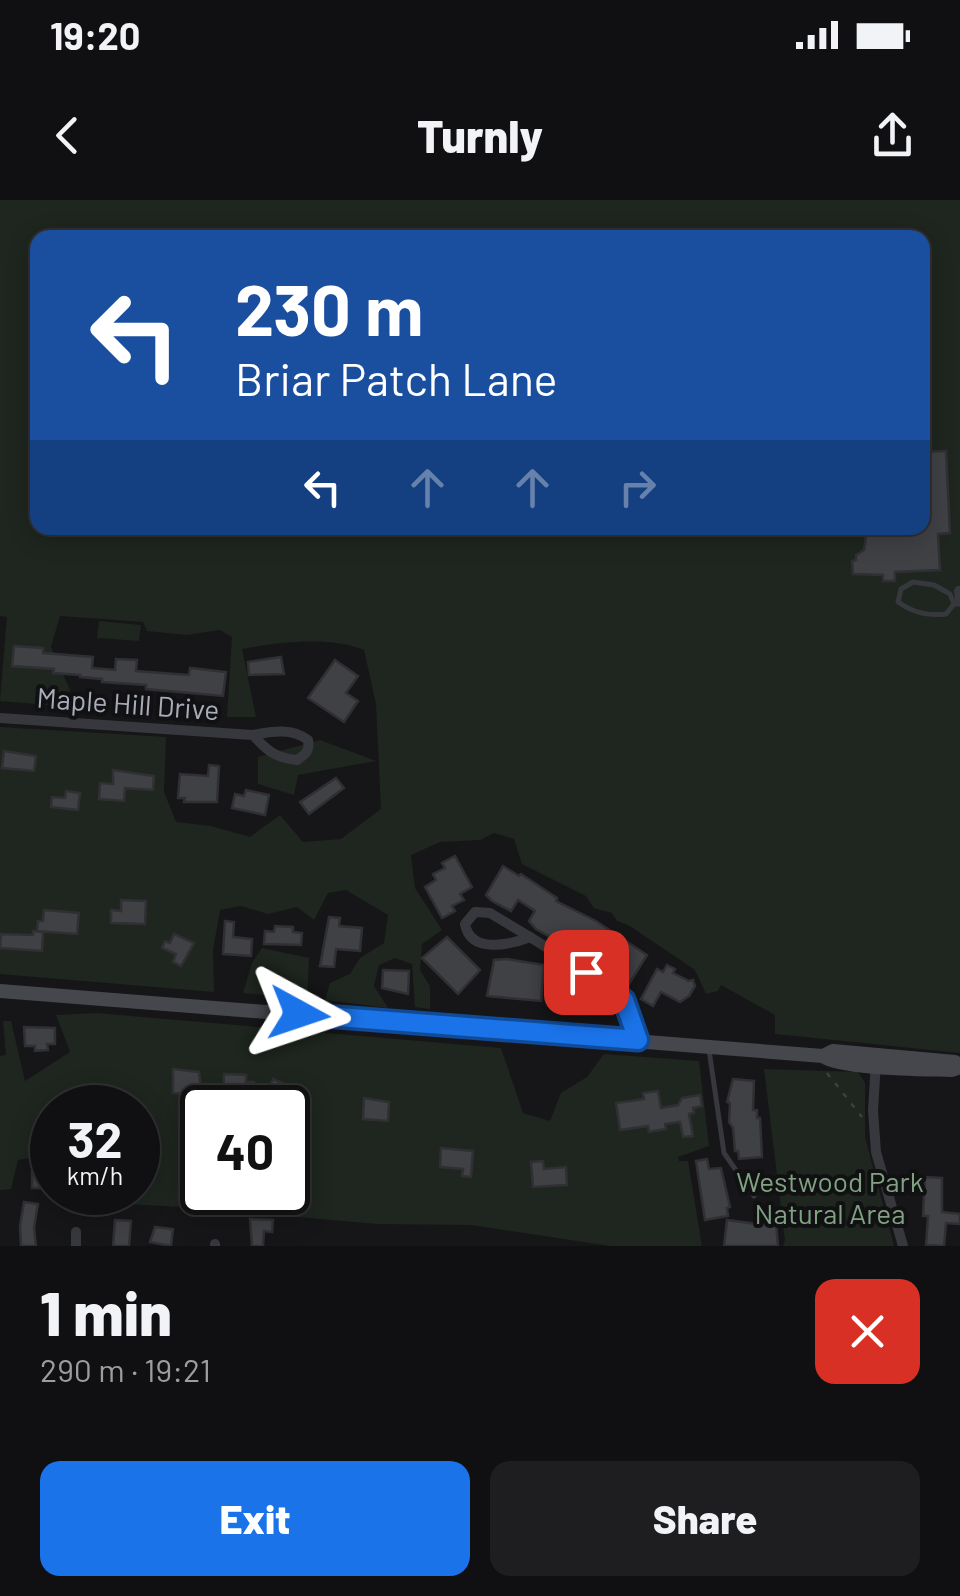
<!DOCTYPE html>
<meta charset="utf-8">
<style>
:root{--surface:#101012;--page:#1e1e20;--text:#f1f3f6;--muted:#9c9d9f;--line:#303032;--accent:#1a73e8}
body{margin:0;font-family:Barlow,sans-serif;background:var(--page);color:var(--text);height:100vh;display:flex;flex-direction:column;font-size:38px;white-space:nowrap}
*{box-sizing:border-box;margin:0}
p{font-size:32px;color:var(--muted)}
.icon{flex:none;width:55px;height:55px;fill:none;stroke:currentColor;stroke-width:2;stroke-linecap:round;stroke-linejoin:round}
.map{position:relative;height:1046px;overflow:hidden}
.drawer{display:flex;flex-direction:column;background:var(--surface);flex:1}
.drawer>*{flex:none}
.hud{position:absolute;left:30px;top:30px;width:900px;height:305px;border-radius:20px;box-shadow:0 5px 25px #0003,0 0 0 2px var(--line);background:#1a4fa0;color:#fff;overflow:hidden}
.speed{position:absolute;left:30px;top:885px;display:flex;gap:20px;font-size:50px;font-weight:700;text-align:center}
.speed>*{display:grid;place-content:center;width:130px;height:130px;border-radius:50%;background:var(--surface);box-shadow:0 5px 25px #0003,0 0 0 2px var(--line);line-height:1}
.speed small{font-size:25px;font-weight:400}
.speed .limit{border:5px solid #111;border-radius:15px;background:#fff;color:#111}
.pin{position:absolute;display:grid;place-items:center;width:85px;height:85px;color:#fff;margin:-42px;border-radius:20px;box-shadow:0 5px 15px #0006}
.me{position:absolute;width:110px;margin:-55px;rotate:95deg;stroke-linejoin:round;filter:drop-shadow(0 0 8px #0008)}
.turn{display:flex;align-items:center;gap:35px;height:210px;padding:0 40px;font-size:45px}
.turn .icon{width:130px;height:130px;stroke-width:2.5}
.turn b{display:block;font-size:70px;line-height:85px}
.lanes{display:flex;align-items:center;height:95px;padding:0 40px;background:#0003;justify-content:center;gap:50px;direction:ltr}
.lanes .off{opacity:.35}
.round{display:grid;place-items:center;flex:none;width:105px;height:105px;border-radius:20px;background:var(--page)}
.head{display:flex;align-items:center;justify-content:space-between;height:170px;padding:0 40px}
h1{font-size:60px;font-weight:800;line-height:75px}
.action{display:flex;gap:20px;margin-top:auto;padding:20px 40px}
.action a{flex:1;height:115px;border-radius:20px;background:var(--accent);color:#fff;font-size:40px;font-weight:800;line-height:115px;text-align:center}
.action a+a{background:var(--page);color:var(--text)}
.status{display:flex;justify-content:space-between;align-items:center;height:70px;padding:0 50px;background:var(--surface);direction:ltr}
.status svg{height:28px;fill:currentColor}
header{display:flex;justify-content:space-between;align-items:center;height:130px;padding:0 40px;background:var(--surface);font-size:45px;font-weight:800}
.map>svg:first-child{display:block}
</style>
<div class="status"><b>19:20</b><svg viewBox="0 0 49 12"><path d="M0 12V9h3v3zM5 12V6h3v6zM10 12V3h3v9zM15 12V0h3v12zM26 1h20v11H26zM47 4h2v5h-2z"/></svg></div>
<header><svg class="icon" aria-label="back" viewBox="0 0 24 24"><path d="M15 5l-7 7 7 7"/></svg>Turnly<svg class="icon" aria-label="share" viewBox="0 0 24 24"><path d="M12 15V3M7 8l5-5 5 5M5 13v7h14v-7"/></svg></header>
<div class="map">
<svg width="960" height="1046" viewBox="0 0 960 1046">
<rect width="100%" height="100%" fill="#161618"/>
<!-- green -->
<g fill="#1e261f" fill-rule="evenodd">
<path d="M0,0H960V853L775,834V815L721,785L718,791L706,794L695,770L630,726L617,721L612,713L594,708L586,696L522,664L514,639L494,633L480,640L440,642L411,655L415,688L442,730L422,744L420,770L430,786V809L415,807L412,764L395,758L379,765L374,786L388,808L325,800L330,783L350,774L360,758L384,743L388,715L346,690L328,693L314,720L297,707L268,714L241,706L220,710L213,750L214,792L0,774V527L166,537L164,592L176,622L211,626L250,637L280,615L303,642L341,639L381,609L376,504L364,450C331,436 277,442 242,449L256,517H227L232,437L220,430L187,435L147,431L143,422L60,416L51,447L70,490L59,506L0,501L7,417L0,416ZM38,38H922V328H38Z"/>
<polygon points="99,421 141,425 139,441 97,438"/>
<polygon points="320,540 376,561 298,575 294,595 258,584 258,557"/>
<polygon points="262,748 309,758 307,799 243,793 252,763"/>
<path d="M96,813L501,848L523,913L550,921L561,893L587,877L604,854L699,861L709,946L678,957L679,961H688L702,1046H610L471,1025L377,1024L185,1007L61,1001V993L138,992V908H52V954L18,960L11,989L0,990V856L6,855L3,821H11L25,881L70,852L56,815ZM202,908H288V992H202Z"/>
<polygon points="764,869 858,872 865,883 865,937 894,1046 783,1046 785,1040"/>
</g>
<!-- building -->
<g fill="#404145" stroke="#303034" stroke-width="2.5">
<polygon points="946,251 950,333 938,334 940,370 895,372 895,381 883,381 883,375 853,374 852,361 856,360 856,355 864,350 867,328 922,328 922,252"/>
<polygon points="14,446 43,448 43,453 93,457 92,468 115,470 116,459 137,460 136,471 189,475 190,468 226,472 223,496 146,489 146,485 102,482 102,479 80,477 80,475 53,473 54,469 12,466"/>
<polygon points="281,457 284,474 249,475 248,462"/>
<polygon points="335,460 358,476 346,493 358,501 344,522 308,498"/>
<polygon points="4,551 36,556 34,571 2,568"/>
<polygon points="209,565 219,566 217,602 184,602 185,598 178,598 180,574 208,576"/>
<polygon points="113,570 154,576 153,590 125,588 124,601 99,599 100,583 113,584"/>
<polygon points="336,578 344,588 309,614 300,602"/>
<polygon points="246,590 269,595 265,615 232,608 235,594 244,596"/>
<polygon points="66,591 80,593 78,610 51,607 52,597 65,598"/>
<polygon points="455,656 472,687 460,694 464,700 452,706 455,711 442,718 425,687 436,680 433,674 445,668 442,663"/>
<polygon points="503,666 519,676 521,674 557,698 556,701 596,721 647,755 629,784 604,768 610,758 594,747 587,758 536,729 529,721 535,711 518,700 511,711 492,701 486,695"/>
<polygon points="121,700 146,701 145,724 111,723 111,710 121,711"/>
<polygon points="44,710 79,713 77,734 37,731 38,721 43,721"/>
<polygon points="329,717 340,718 339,726 362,728 360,751 336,749 334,767 320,766"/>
<polygon points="225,721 234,722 233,737 252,739 251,756 223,754"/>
<polygon points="275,726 293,727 293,732 302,733 301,745 264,744 265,731 274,732"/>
<polygon points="33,731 43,732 42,751 0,748 1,734 33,735"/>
<polygon points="174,734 194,743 181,766 173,762 176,754 162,748 165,741 170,743"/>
<polygon points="447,737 480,770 458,794 422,758"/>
<polygon points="507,759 544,765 541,801 487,796 494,760"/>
<polygon points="667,765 675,769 673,773 689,781 693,780 695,786 689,796 680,802 661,792 653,806 641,799 657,769 663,772"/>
<polygon points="383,770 409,771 408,794 382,788"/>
<polygon points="24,827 55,828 55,844 47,844 48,850 35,851 35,846 25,846"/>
<polygon points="173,869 199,872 202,895 173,893"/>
<polygon points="224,874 246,875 246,882 254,882 253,900 223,898"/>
<polygon points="273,879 293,888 287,902 266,893"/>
<polygon points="733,879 754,881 753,910 757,910 757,918 760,918 762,957 739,959 738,951 735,951 733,928 729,922 730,903 727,902"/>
<polygon points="658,891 661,908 678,905 682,898 700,895 702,906 693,908 694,913 689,914 693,936 683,937 680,922 665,924 666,929 649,932 648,926 620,930 616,903 644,899 643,893"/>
<polygon points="364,898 389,902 388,921 363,919"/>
<polygon points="441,948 473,951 471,977 462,976 463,969 440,967"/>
<polygon points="707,959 709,969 721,968 730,1007 727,1008 728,1016 705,1020 696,961"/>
<polygon points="543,961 544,969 566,967 567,985 533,987 531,962"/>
<rect x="32" y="972" width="20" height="16"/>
<polygon points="925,977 942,978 942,1012 960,1014 960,1024 946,1023 944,1046 926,1045 928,1016 923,1016"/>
<polygon points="24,1002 38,1004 34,1027 36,1046 21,1046 20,1026"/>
<polygon points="250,1019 273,1020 272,1032 264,1031 263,1046 252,1046"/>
<polygon points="115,1020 131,1021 129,1046 113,1046"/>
<polygon points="727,1020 765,1025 776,1023 778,1046 724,1046"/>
<polygon points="155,1027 173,1029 171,1046 150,1042"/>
</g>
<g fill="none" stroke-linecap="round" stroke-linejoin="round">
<!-- path -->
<polyline stroke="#3d3f44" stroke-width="2.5" stroke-dasharray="5 8" stroke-linecap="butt" points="827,873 862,917"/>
<!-- lane -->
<g stroke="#37383d" stroke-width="5">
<path d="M954,404L950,394L934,385L913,382L901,389L898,402C914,413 927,416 946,414L954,404H960"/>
<polyline points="709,850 724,953 754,996"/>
</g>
<!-- street -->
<g stroke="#37383d" stroke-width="10">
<polyline points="959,391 960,399"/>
<path d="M0,518L253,535C273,531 292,528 308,540C310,551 306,554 297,560C276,558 267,551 253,535"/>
<path d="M475,712L490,713L530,737C510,745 470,754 465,724Z"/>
<path d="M530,737L614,790C629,804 633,820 638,840"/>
<polyline points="876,861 873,911 876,952 903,1046"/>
<polyline points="76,1046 76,1032"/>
<polyline points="215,1046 215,1044"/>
</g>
<!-- secondary -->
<g stroke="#45474d" stroke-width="14">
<path d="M0,791L823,856C841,869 925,869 952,870L960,867"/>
<polyline points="823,856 833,851 955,862"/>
</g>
</g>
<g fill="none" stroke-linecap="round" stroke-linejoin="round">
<defs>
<polyline id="route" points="299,814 638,840 624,800 586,772"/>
</defs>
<!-- route casing -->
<use href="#route" stroke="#114b97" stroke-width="25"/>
<!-- route -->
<use href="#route" stroke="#1a73e8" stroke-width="18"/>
</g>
<g text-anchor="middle" stroke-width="8" stroke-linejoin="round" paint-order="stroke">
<!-- street labels -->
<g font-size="28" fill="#a8adb8" stroke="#111113">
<text transform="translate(128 504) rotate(4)" y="10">Maple Hill Drive</text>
</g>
<!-- park labels -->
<g font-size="28" fill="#80a282" stroke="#111113">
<text x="830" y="992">Westwood Park<tspan x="830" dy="32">Natural Area</tspan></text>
</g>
</g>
</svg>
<div class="speed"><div>32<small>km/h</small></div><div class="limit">40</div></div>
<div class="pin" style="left:586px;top:772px;background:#d93025"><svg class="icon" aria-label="arrive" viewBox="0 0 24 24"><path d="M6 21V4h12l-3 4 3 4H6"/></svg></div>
<svg class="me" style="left:299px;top:814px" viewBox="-20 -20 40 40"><path d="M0-17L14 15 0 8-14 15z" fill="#1a73e8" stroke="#fff" stroke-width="4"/></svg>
<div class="hud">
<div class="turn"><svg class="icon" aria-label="left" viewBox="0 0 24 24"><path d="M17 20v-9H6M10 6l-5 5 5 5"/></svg><div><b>230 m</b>Briar Patch Lane</div></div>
<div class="lanes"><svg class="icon" aria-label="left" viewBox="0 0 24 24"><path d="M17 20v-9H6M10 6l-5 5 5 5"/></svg><svg class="icon off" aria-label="ahead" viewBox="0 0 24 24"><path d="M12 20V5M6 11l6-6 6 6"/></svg><svg class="icon off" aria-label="ahead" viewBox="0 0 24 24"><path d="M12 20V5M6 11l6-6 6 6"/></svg><svg class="icon off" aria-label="right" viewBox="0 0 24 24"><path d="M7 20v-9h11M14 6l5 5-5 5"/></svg></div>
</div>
</div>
<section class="drawer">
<div class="head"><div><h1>1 min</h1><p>290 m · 19:21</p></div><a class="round" style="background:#d93025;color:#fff"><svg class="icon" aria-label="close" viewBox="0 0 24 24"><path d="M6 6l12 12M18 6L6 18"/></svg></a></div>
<div class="action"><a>Exit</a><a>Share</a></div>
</section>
